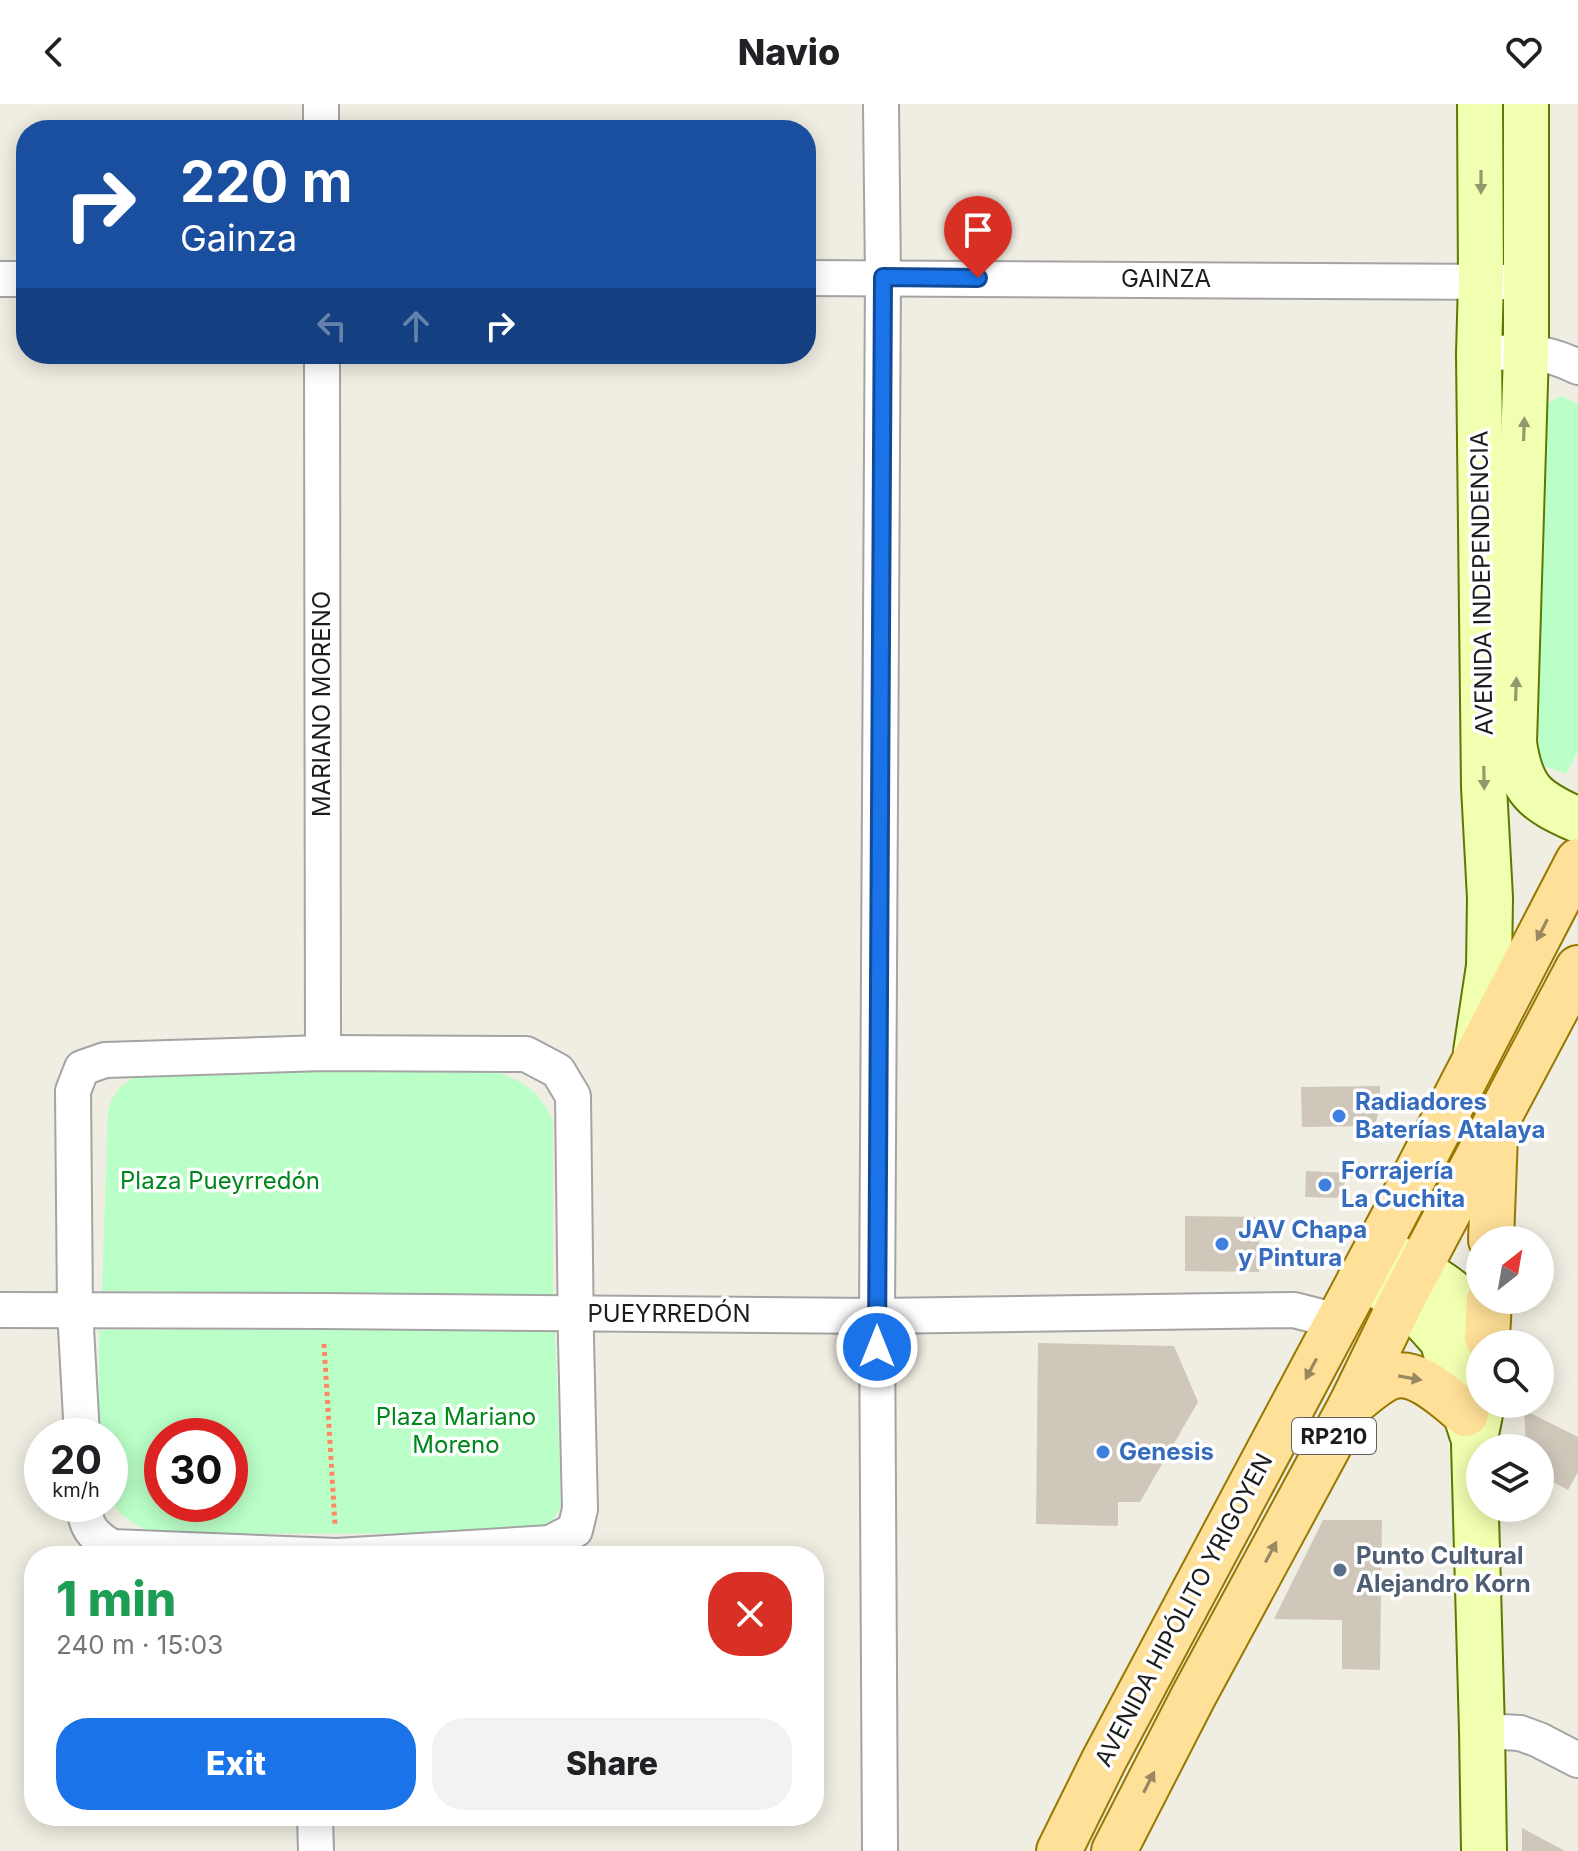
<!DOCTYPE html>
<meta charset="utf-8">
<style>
:root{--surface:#fff;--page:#f2f2f2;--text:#202124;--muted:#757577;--accent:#1a73e8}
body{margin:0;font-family:Inter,sans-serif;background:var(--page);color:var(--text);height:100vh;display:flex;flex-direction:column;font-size:30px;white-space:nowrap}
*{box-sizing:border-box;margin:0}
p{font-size:26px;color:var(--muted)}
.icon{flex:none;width:44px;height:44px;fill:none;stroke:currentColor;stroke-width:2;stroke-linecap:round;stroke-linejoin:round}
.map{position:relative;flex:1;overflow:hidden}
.side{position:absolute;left:24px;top:1442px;width:800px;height:280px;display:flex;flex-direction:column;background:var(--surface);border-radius:32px;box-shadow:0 4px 20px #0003}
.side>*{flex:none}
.banner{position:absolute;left:16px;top:16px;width:800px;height:244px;border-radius:32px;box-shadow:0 4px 20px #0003;background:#1a4fa0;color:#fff;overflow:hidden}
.needle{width:52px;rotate:31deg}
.controls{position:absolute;left:1466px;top:1122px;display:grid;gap:16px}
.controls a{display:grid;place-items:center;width:88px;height:88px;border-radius:50%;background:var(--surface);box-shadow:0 4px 20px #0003;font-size:40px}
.speed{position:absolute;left:24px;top:1314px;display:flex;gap:16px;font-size:40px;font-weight:700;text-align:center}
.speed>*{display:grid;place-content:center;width:104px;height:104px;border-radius:50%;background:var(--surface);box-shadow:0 4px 20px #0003;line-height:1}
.speed small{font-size:20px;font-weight:400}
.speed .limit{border:12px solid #d22;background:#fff;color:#111}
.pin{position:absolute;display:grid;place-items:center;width:68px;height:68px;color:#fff;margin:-82px -34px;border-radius:50% 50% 50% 0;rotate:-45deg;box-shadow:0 0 8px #0007}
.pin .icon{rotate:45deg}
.me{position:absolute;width:88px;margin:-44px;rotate:0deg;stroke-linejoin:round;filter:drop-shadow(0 0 6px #0008)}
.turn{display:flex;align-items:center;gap:28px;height:168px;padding:0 32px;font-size:36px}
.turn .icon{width:104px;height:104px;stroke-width:2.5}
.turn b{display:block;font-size:56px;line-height:68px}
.lanes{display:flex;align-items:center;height:76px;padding:0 32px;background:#0003;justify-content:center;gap:40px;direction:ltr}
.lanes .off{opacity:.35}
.round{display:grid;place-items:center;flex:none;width:84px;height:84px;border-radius:32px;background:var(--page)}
.head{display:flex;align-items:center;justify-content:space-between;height:136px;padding:0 32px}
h1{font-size:48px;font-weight:800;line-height:60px;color:#1e9e55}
.primary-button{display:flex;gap:16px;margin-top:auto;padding:16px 32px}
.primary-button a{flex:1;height:92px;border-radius:32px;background:var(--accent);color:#fff;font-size:32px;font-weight:800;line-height:92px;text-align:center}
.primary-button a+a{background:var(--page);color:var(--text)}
header{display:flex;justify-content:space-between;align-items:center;height:104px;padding:0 32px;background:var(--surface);font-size:36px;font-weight:800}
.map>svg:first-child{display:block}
</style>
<header><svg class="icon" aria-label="back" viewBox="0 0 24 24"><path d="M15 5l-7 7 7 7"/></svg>Navio<svg class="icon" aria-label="heart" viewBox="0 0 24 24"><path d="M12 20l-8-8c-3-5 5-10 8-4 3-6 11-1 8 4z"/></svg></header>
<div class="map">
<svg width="1578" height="1747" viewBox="0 0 1578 1747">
<rect width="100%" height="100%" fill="#f0ede2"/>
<!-- park -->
<g fill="#baffc8" fill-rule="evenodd">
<polygon points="1561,292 1578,300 1578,647 1566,670 1539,660 1536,306"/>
<path d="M156,964L499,969C525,977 543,992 553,1017V1193L102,1187L108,1006C116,980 132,973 156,964Z"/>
<path d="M555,1225L561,1402C551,1423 544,1424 521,1429L160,1430C139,1425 123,1414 110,1397V1332H99V1226ZM162,1332H230V1400H162Z"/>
</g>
<!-- building -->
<g fill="#d0c7bb">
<polygon points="1380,982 1380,1002 1375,1022 1302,1023 1301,983"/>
<polygon points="1306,1067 1350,1069 1337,1094 1305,1093"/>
<polygon points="1185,1112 1259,1113 1259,1168 1185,1167"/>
<polygon points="1038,1239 1174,1242 1198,1298 1140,1398 1118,1398 1118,1422 1036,1420"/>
<polygon points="1524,1306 1578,1333 1578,1368 1568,1386 1540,1371 1540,1344 1526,1344"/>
<polygon points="1323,1416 1382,1416 1380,1566 1342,1565 1342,1516 1274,1515"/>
<polygon points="1522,1724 1565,1747 1522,1747"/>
</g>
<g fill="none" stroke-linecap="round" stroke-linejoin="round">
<defs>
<g id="street">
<polyline points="321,0 321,26"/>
<polyline points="806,174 1506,178"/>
<polyline points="0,175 26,175"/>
<polyline points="322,250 323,949"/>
<path d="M1479,250C1519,247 1541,245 1578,263"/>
<polyline points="0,1206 323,1207 877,1212 1294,1206 1337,1217"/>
<path d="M82,1332L75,1206L73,987L82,964L105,956L323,949L526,950L558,967L573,992L576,1235L580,1405L575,1426L550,1439L337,1452L112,1443C93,1432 85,1423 84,1400"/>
<polyline points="1482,1627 1520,1629 1539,1636 1578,1656"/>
<polyline points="315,1712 316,1747"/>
<polyline points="880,1747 877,1212 883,173 881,0"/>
</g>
<g id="secondary">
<path d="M1526,0V247L1514,639C1521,687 1535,697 1578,716"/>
<polyline points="1476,948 1489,862 1490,794 1484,683 1479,250 1481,177 1480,0"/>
<path d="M1377,1143C1415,1165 1460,1182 1481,1223C1485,1229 1487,1233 1487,1240"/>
<polyline points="1361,1172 1402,1196 1425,1217 1442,1236 1472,1330"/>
<polyline points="1482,1300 1474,1340 1482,1627 1484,1747"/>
</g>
<g id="primary">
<polyline points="1491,1136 1495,1031"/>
<polyline points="1487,1234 1489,1196"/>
<path d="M1351,1301C1362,1292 1375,1280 1388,1274C1415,1262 1446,1294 1466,1310"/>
<polyline points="1059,1747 1104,1656 1394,1112 1578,757"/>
<polyline points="1114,1747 1193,1593 1351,1301 1402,1196 1578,864"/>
</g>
</defs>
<!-- street casing -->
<use href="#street" stroke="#a4a4a4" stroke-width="38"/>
<!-- secondary casing -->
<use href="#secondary" stroke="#5d7900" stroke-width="48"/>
<!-- primary casing -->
<use href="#primary" stroke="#977800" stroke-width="48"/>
<!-- path -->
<polyline stroke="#ff8764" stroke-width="5" stroke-dasharray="4 4" stroke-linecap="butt" points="324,1240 335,1421"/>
<!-- street -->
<use href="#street" stroke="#fff" stroke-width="34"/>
<!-- secondary -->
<use href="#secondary" stroke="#f1ffb1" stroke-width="44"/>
<!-- primary -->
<use href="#primary" stroke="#ffe098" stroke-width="44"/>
</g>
<!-- one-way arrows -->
<defs><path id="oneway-solid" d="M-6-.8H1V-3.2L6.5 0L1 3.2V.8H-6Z" transform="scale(2)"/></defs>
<g fill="#92996e">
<use href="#oneway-solid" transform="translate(1481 78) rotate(90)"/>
<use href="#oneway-solid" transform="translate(1524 325) rotate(-88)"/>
<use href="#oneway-solid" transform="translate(1516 585) rotate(-88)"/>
<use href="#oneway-solid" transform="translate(1484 674) rotate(89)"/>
</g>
<g fill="#998861">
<use href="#oneway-solid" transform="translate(1542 826) rotate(117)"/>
<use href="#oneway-solid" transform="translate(1311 1265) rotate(118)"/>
<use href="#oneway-solid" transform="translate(1410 1274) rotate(10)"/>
<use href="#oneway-solid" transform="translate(1271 1448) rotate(-62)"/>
<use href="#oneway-solid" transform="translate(1149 1678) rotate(-63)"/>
</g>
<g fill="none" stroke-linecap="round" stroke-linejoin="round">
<defs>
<polyline id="route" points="877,1243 883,173 978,174"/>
</defs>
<!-- route casing -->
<use href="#route" stroke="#114b97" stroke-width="20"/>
<!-- route -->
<use href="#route" stroke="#1a73e8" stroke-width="14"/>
</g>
<!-- markers -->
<g fill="#3f7fe0" stroke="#fff" stroke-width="3">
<circle cx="1339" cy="1012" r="8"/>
<circle cx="1325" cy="1081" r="8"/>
<circle cx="1222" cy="1140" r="8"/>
<circle cx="1103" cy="1348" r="8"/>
</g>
<circle fill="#5c6f8a" stroke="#fff" stroke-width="3" cx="1340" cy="1466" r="8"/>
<g text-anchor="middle" stroke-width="7" stroke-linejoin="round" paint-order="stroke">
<!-- shield labels -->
<rect fill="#fff" stroke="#616161" stroke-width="2" x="1292" y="1314" width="84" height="36" rx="6"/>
<g font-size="22" font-weight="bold" fill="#1d1d1d">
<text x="1334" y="1340">RP210</text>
</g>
<!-- street labels -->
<g font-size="24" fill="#1d1d1d" stroke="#fff">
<text x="1166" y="183">GAINZA</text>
<text transform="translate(1482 479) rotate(-91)" y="8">AVENIDA INDEPENDENCIA</text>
<text transform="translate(322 600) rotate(-90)" y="8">MARIANO MORENO</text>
<text x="669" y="1218">PUEYRREDÓN</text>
<text transform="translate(1184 1506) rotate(-62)" y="8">AVENIDA HIPÓLITO YRIGOYEN</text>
</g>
<!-- shop labels -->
<g font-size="24" font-weight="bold" fill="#366cbe" stroke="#fff" text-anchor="start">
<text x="1355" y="1006">Radiadores<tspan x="1355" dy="28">Baterías Atalaya</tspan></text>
<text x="1341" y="1075">Forrajería<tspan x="1341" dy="28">La Cuchita</tspan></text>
<text x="1238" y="1134">JAV Chapa<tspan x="1238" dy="28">y Pintura</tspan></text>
<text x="1119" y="1356">Genesis</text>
</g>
<!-- park labels -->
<g font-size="24" fill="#00871c" stroke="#fff">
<text x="220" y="1085">Plaza Pueyrredón</text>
<text x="456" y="1321">Plaza Mariano<tspan x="456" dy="28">Moreno</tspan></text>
</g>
<!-- service labels -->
<g font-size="24" font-weight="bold" fill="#4e5e75" stroke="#fff" text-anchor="start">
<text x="1356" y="1460">Punto Cultural<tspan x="1356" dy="28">Alejandro Korn</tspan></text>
</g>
</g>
</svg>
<div class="controls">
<a><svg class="needle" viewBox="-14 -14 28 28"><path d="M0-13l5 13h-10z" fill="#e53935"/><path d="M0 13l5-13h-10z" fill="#757577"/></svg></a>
<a><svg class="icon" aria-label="search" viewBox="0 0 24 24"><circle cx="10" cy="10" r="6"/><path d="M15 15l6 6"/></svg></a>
<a><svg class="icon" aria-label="layers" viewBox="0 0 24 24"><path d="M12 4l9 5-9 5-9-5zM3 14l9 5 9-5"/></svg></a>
</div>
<div class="speed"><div>20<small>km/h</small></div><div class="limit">30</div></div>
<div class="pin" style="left:978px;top:174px;background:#d93025"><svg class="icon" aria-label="arrive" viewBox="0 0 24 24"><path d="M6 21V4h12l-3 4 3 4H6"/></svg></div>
<svg class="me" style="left:877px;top:1243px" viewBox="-20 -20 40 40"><circle r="17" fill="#1a73e8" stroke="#fff" stroke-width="3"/><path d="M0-11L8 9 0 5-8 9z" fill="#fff"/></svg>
<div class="banner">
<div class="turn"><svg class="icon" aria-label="right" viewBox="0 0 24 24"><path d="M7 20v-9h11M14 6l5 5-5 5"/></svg><div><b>220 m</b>Gainza</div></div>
<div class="lanes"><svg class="icon off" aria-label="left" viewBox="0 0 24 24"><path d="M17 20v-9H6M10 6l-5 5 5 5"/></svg><svg class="icon off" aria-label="ahead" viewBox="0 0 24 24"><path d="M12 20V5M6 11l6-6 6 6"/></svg><svg class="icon" aria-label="right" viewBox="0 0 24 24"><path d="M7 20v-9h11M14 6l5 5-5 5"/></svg></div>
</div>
<section class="side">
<div class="head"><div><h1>1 min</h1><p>240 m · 15:03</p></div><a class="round" style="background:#d93025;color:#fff"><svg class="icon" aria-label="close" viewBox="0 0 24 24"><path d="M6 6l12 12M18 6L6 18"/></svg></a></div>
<div class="primary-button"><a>Exit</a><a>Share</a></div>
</section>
</div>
